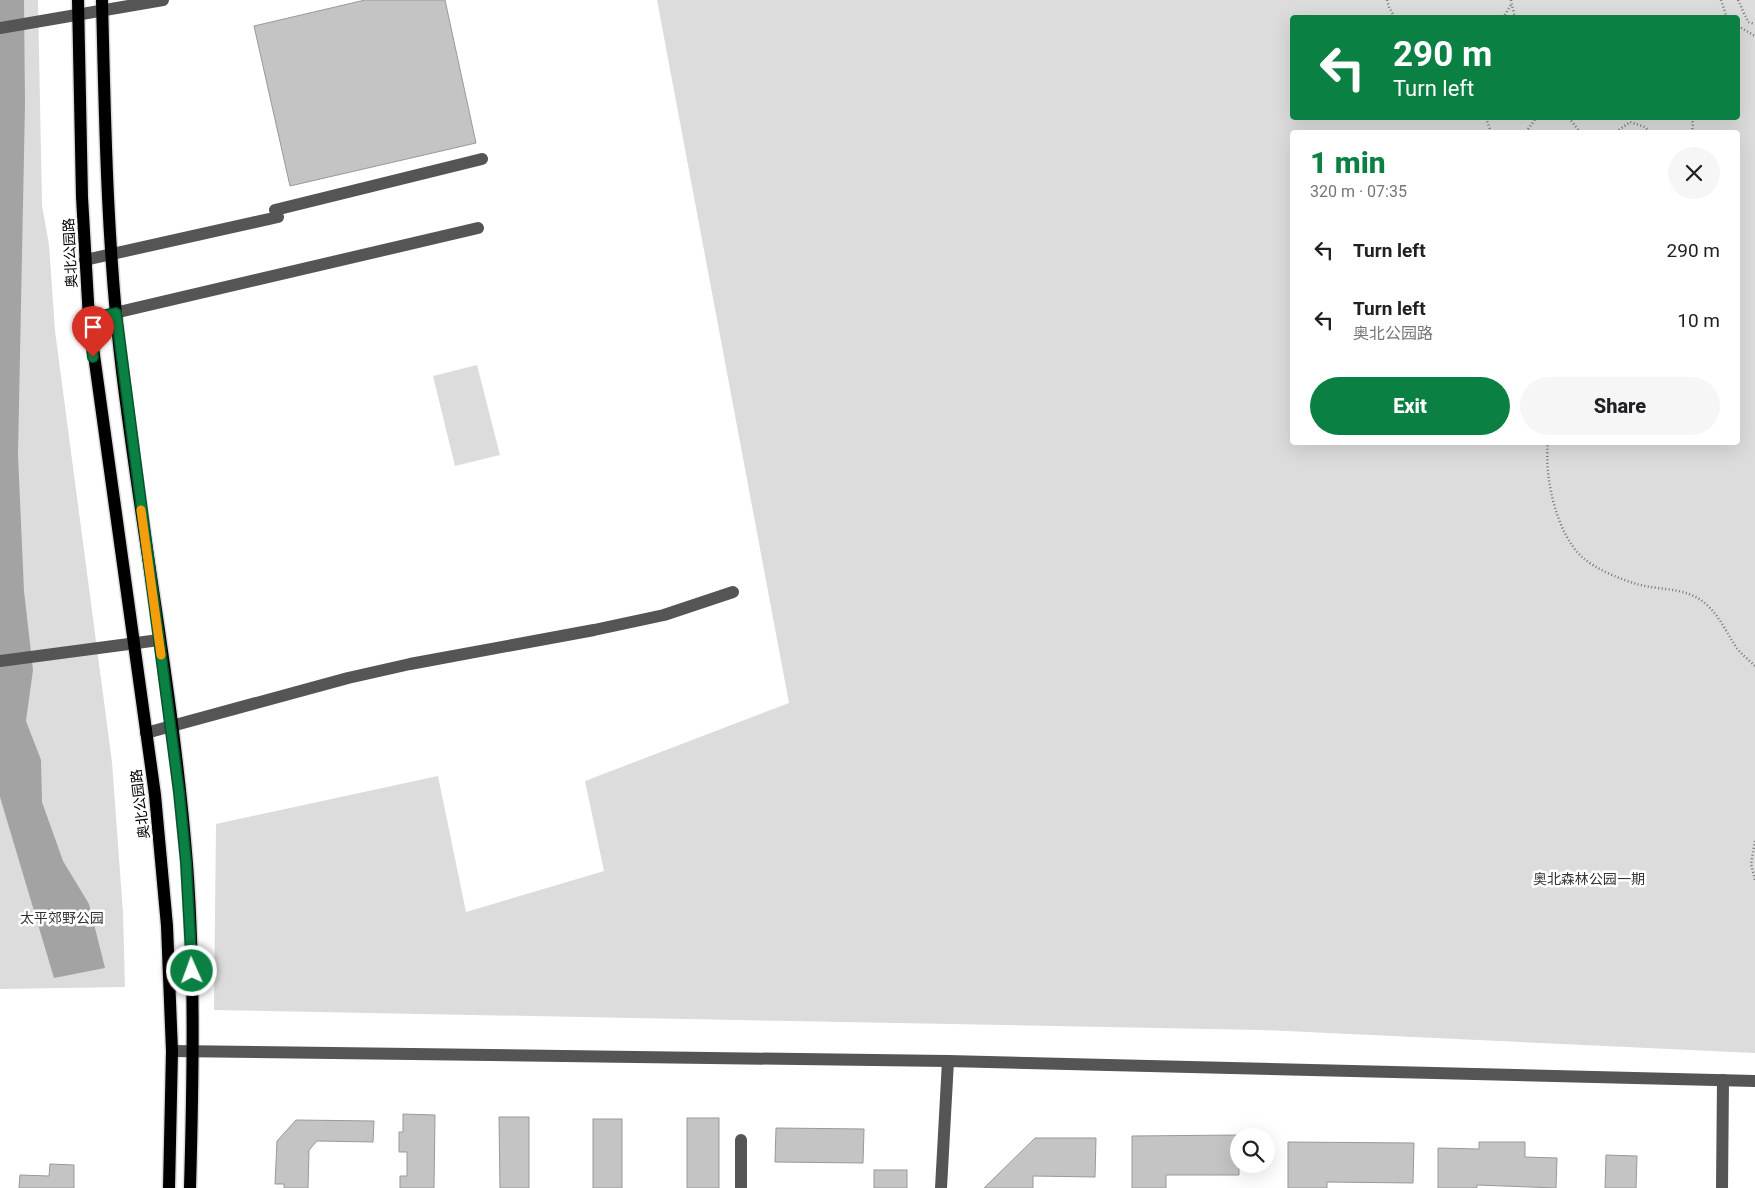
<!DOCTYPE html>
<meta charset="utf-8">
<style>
:root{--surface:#fff;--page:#f6f6f6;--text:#202124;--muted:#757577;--accent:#0b8043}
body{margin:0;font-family:Roboto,"Noto Sans SC",sans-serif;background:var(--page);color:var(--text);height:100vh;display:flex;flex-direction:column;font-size:19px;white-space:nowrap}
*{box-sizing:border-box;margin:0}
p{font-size:16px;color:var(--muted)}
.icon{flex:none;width:28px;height:28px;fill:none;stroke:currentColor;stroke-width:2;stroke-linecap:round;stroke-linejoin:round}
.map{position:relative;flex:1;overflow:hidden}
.panel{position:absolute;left:1290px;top:130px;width:450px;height:315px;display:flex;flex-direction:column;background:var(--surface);border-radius:5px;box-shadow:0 5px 20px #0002}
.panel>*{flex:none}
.top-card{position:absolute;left:1290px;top:15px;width:450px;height:105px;border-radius:5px;box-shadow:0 5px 20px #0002;background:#0b8043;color:#fff;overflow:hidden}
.fabs{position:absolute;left:1230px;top:1128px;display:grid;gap:10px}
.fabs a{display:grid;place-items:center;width:45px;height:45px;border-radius:50%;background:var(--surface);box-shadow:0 5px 20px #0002;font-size:25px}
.pin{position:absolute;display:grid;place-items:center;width:42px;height:42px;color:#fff;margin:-51px -21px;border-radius:50% 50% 50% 0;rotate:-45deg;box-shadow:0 0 5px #0007}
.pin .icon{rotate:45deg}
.me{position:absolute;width:55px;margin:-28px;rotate:358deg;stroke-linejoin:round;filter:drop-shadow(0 0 4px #0008)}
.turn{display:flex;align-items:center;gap:18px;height:105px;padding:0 20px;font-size:22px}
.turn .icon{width:65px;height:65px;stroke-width:2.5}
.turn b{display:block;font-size:35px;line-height:42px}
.round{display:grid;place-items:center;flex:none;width:52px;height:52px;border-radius:26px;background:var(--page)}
.head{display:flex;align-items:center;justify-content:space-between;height:85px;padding:0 20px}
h1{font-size:30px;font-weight:800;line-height:38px;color:var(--accent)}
.action{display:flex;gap:10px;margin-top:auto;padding:10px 20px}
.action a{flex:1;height:58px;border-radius:30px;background:var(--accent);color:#fff;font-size:20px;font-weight:800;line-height:58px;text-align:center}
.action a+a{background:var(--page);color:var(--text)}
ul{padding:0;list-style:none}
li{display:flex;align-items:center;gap:15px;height:70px;padding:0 20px}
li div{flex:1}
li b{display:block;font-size:19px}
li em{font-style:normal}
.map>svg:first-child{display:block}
</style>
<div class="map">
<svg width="1755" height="1188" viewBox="0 0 1755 1188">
<rect width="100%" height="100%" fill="#fff"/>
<!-- green -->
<g fill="#dcdcdc" fill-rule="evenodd">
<polygon points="0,0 38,0 42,205 49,245 55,331 112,762 123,913 125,987 0,989"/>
<path d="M657,0H1755V1053L1262,1030L214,1010L216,824L438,776L466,912L604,871L585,781L789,703ZM1292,18H1738V118H1292ZM1292,132H1738V442H1292Z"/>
<polygon points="477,365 500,455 455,466 433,376"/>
</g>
<!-- water -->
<polygon fill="#a3a3a3" points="0,0 24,0 25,104 18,455 24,591 33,670 26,721 41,760 42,802 63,861 89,904 105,968 54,978 0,797"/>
<!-- building -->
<g fill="#c4c4c4" stroke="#999">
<polygon points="365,0 445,0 476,143 290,186 254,26"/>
<polygon points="403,1114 435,1115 434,1188 400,1188 400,1176 407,1176 407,1152 399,1152 399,1132 403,1132"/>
<polygon points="499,1117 529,1117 529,1188 500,1188"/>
<rect x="687" y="1118" width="32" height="70"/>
<rect x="593" y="1119" width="29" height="69"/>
<polygon points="296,1120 374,1121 373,1142 317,1141 309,1150 308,1188 284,1188 284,1184 275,1184 277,1141"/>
<polygon points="776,1128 864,1129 863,1163 775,1162"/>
<polygon points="1239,1135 1239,1175 1166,1175 1166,1188 1132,1188 1132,1136"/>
<polygon points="1035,1138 1096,1138 1095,1177 1033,1176 1033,1188 984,1188"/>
<polygon points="1288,1142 1414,1143 1413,1183 1327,1182 1327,1188 1288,1188"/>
<polygon points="1479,1142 1525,1142 1525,1157 1557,1158 1556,1188 1477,1185 1477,1188 1438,1188 1438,1148 1479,1149"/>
<polygon points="1606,1155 1637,1156 1636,1188 1605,1188"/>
<polygon points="50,1164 74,1165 74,1188 19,1188 20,1175 49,1176"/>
<rect x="874" y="1170" width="33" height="18"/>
</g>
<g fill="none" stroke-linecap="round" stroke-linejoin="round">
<defs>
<g id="major">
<polyline points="78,0 82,197 89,319 155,795 167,926 172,1051 169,1188"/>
<path d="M102,0C105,124 107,248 122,371C142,536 174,699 187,864C195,972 193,1080 190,1188"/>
</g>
</defs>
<!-- major casing -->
<use href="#major" stroke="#dbdbdb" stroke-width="15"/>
<!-- path -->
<g stroke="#777" stroke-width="2.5" stroke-dasharray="1 2.5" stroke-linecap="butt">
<polyline points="1387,0 1389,7 1395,18"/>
<polyline points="1511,0 1515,18"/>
<polyline points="1721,0 1727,18"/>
<polyline points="1738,0 1748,22 1755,24"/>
<polyline points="1503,18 1512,3"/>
<polyline points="1738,26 1755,36"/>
<polyline points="1486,118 1491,132"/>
<polyline points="1569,118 1580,132"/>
<polyline points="1691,118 1693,123 1692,132"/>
<polyline points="1526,132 1536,118"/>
<polyline points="1616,132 1630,122 1645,127 1650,132"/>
<path d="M1548,442C1544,476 1556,533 1582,557C1596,569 1619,579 1637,584C1653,589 1673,588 1689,594C1714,603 1723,627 1736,647C1741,654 1749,660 1755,666"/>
<polyline points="1755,841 1751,864 1755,880"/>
</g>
<!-- minor -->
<g stroke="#555" stroke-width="12">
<polyline points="0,28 163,0"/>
<polyline points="85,260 278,217 275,210 482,159"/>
<polyline points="89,319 478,228"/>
<polyline points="0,661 159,640"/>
<polyline points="146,733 348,678 410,664 594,630 664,615 733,592"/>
<polyline points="172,1051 948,1061 1755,1081"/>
<polyline points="741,1188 741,1140"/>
<polyline points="941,1188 948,1061"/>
<polyline points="1722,1188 1723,1080"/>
</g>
<!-- major -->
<use href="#major" stroke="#000" stroke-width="12"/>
</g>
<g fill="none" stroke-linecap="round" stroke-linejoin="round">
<defs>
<polyline id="route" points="93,357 89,319 116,313 179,792 186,862 192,971"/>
</defs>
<!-- route casing -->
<use href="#route" stroke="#07532c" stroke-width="12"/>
<!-- route -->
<use href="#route" stroke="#0b8043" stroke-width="9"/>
<!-- slow -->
<polyline stroke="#f59e0b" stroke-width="9" points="141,510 161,655"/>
</g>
<g text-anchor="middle" stroke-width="5" stroke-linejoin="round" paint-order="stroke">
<!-- street labels -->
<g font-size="14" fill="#000" stroke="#fff">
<text transform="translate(70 253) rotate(-93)" y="5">奥北公园路</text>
<text transform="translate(140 804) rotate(-97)" y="5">奥北公园路</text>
</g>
<!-- park labels -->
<g font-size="14" fill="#333" stroke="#fff">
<text x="1589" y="884">奥北森林公园一期</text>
<text x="62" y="923">太平郊野公园</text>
</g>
</g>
</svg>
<div class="fabs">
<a><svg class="icon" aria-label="search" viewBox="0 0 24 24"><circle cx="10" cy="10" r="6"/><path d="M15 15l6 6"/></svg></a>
</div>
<div class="pin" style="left:93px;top:357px;background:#d93025"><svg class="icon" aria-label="arrive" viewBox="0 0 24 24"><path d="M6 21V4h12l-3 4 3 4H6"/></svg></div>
<svg class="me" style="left:192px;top:971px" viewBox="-20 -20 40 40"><circle r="17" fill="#0b8043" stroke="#fff" stroke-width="3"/><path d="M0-11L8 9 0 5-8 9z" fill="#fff"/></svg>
<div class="top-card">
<div class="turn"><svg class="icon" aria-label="left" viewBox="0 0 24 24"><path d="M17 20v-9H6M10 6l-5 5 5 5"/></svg><div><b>290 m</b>Turn left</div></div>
</div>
<section class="panel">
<div class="head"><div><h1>1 min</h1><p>320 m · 07:35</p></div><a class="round"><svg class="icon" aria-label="close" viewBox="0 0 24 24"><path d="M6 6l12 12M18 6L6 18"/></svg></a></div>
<ul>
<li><svg class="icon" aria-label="left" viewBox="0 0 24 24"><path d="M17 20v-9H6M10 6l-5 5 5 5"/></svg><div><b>Turn left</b></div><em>290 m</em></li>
<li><svg class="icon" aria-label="left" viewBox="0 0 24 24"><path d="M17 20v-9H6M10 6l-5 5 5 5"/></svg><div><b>Turn left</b><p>奥北公园路</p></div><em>10 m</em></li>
</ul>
<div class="action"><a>Exit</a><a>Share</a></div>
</section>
</div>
